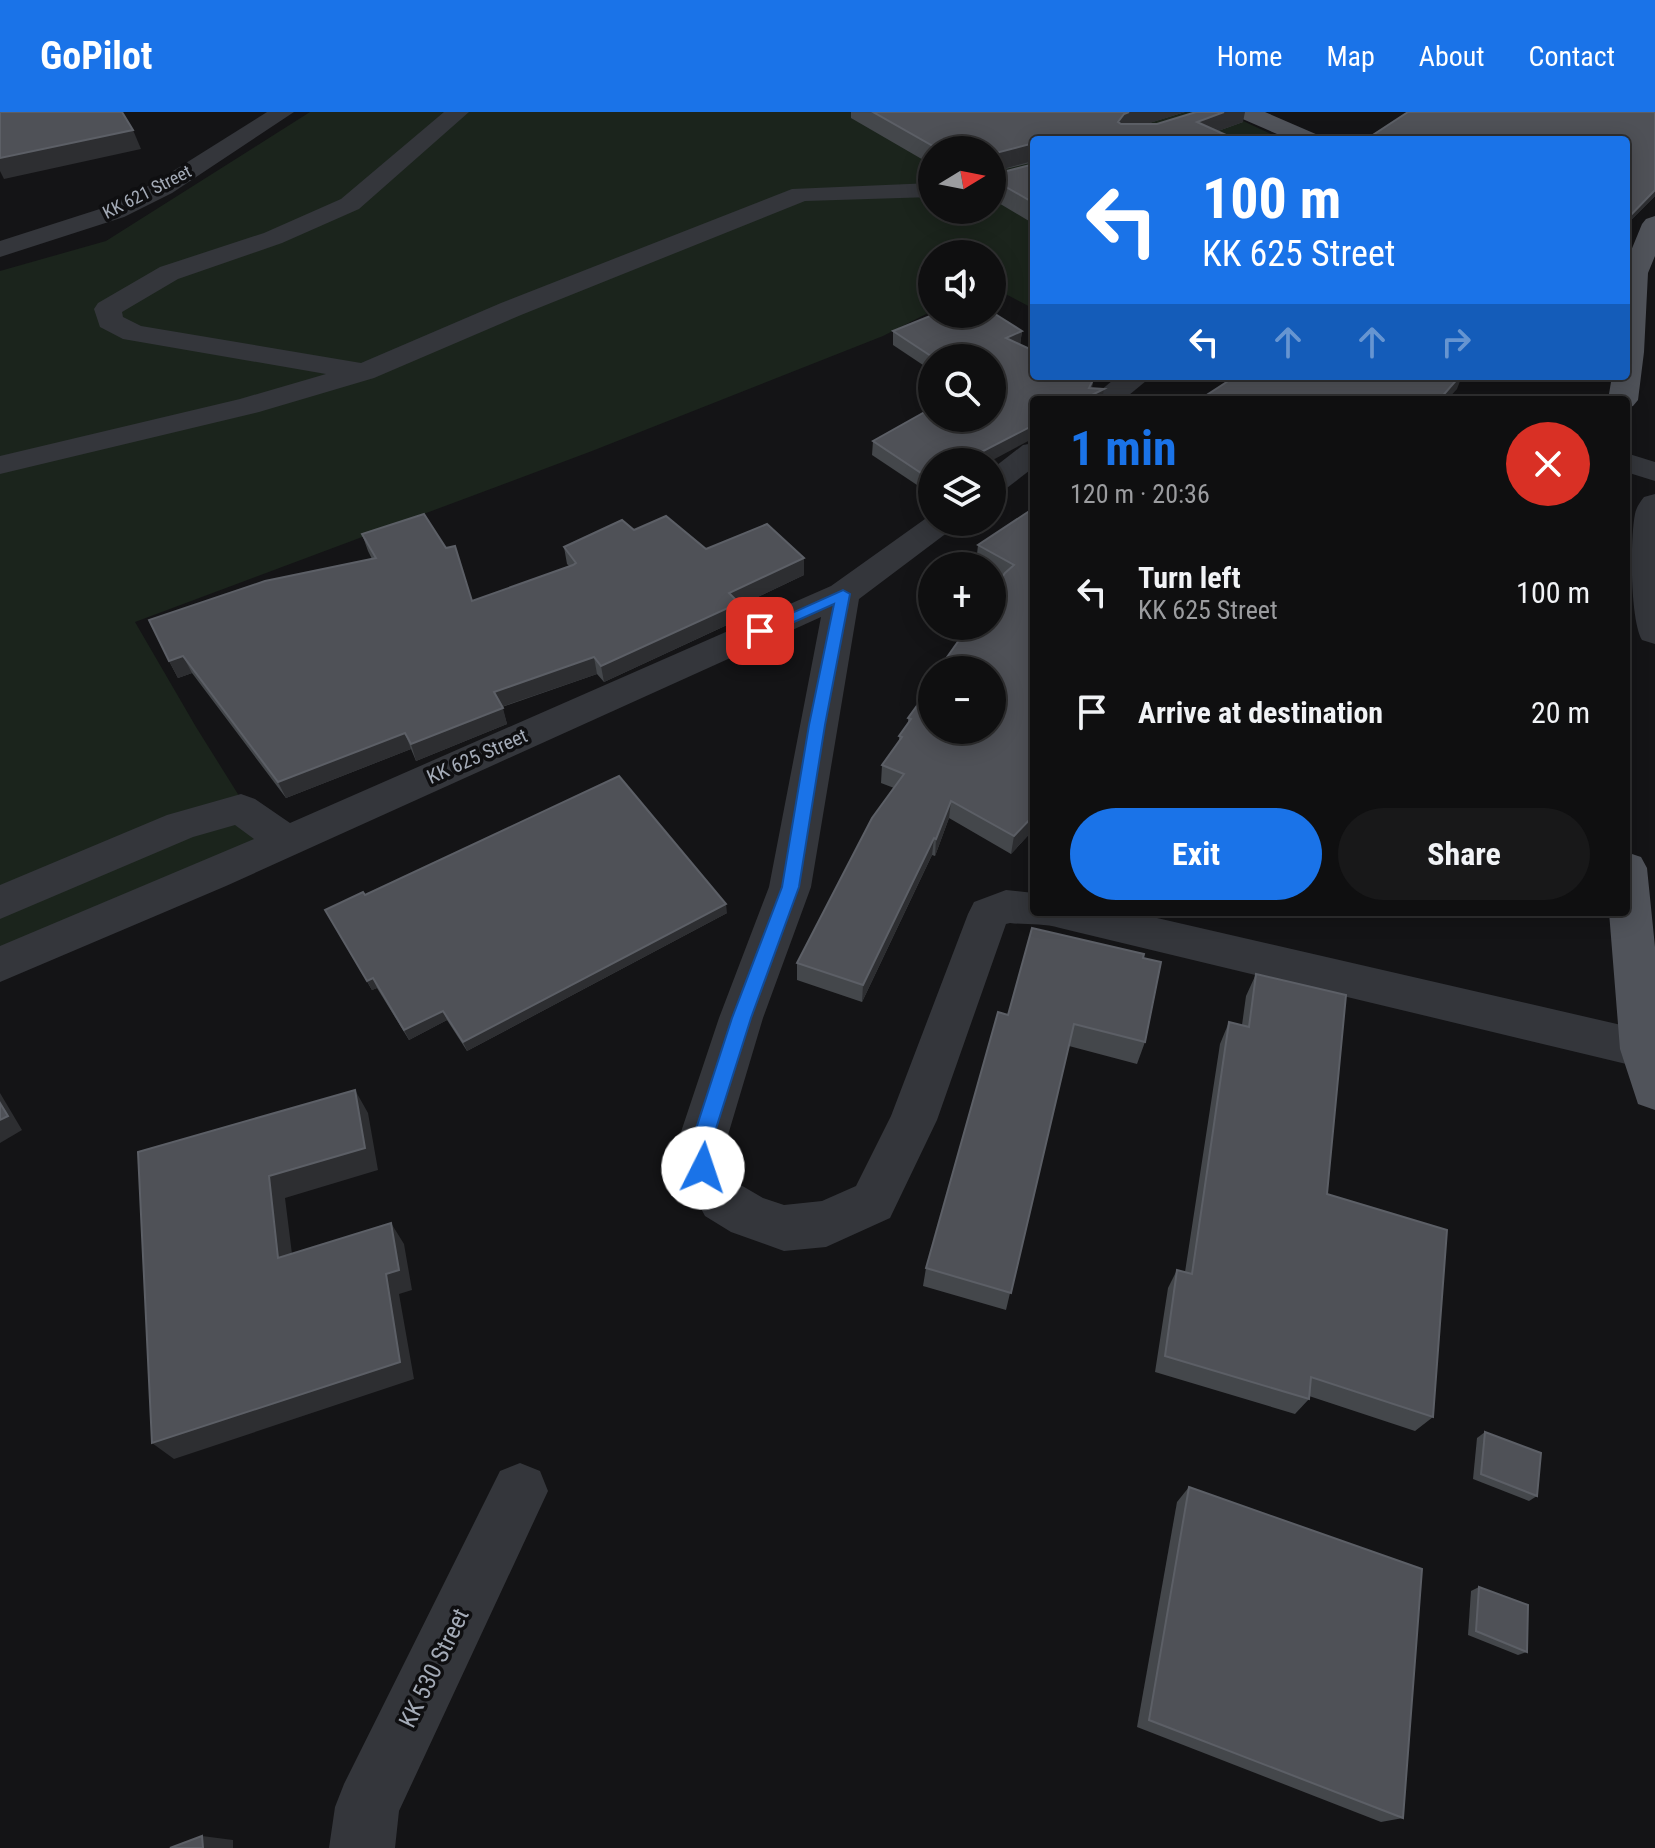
<!DOCTYPE html>
<meta charset="utf-8">
<style>
:root{--surface:#0f0f10;--page:#181819;--text:#f1f3f6;--muted:#9b9c9f;--line:#2f2f30;--accent:#1a73e8}
body{margin:0;font-family:"Roboto Condensed",sans-serif;background:var(--page);color:var(--text);height:100vh;display:flex;flex-direction:column;font-size:30px;white-space:nowrap}
*{box-sizing:border-box;margin:0}
p{font-size:26px;color:var(--muted)}
.icon{flex:none;width:44px;height:44px;fill:none;stroke:currentColor;stroke-width:2;stroke-linecap:round;stroke-linejoin:round}
.map{position:relative;flex:1;overflow:hidden}
.panel{position:absolute;left:1030px;top:284px;width:600px;height:520px;display:flex;flex-direction:column;background:var(--surface);border-radius:8px;box-shadow:0 4px 20px #0003,0 0 0 2px var(--line)}
.panel>*{flex:none}
.hud{position:absolute;left:1030px;top:24px;width:600px;height:244px;border-radius:8px;box-shadow:0 4px 20px #0003,0 0 0 2px var(--line);background:#1a73e8;color:#fff;overflow:hidden}
.needle{width:52px;rotate:80deg}
.tools{position:absolute;left:918px;top:24px;display:grid;gap:16px}
.tools a{display:grid;place-items:center;width:88px;height:88px;border-radius:50%;background:var(--surface);box-shadow:0 4px 20px #0003,0 0 0 2px var(--line);font-size:40px}
.pin{position:absolute;display:grid;place-items:center;width:68px;height:68px;color:#fff;margin:-34px;border-radius:16px;box-shadow:0 4px 12px #0006}
.me{position:absolute;width:88px;margin:-44px;rotate:4deg;stroke-linejoin:round;filter:drop-shadow(0 0 6px #0008)}
.turn{display:flex;align-items:center;gap:28px;height:168px;padding:0 40px;font-size:36px}
.turn .icon{width:104px;height:104px;stroke-width:2.5}
.turn b{display:block;font-size:56px;line-height:68px}
.lanes{display:flex;align-items:center;height:76px;padding:0 40px;background:#0003;justify-content:center;gap:40px;direction:ltr}
.lanes .off{opacity:.35}
.round{display:grid;place-items:center;flex:none;width:84px;height:84px;border-radius:42px;background:var(--page)}
.head{display:flex;align-items:center;justify-content:space-between;height:136px;padding:0 40px}
h1{font-size:48px;font-weight:700;line-height:60px;color:var(--accent)}
.action{display:flex;gap:16px;margin-top:auto;padding:16px 40px}
.action a{flex:1;height:92px;border-radius:48px;background:var(--accent);color:#fff;font-size:32px;font-weight:700;line-height:92px;text-align:center}
.action a+a{background:var(--page);color:var(--text)}
ul{padding:0;list-style:none}
li{display:flex;align-items:center;gap:24px;height:120px;padding:0 40px}
li div{flex:1}
li b{display:block;font-size:30px}
li em{font-style:normal}
header{display:flex;align-items:center;gap:48px;box-sizing:border-box;height:112px;padding:0 40px;background:var(--accent);color:#fff}
header strong{font-size:38px}
nav{display:flex;gap:44px;margin-inline-start:auto;font-size:28px}
.map>svg:first-child{display:block}
</style>
<header>
<strong>GoPilot</strong>
<nav><a>Home</a><a>Map</a><a>About</a><a>Contact</a></nav>
</header>
<div class="map">
<svg width="1655" height="1736" viewBox="0 0 1655 1736">
<rect width="100%" height="100%" fill="#141416"/>
<!-- green -->
<path fill="#1b241c" fill-rule="evenodd" d="M310,0H1224L1284,28H1034V197L992,175V142H932V199L883,224L592,339L135,510L196,615L266,727L0,843V159L106,129ZM932,38H992V98H932Z"/>
<g fill="none" stroke-linecap="round" stroke-linejoin="round">
<!-- minor -->
<g fill="#34363b" fill-rule="evenodd">
<polygon points="267,0 294,0 172,81 124,105 0,145 0,129 106,95 154,71"/>
<polygon points="444,0 469,0 359,97 282,131 178,167 122,200 123,205 141,214 361,251 501,191 792,77 932,71 932,85 805,89 521,203 374,266 259,300 0,362 0,344 240,287 326,262 123,227 100,215 94,197 98,191 160,155 264,121 341,87"/>
<polygon points="1118,264 1152,264 1123,288 1089,288"/>
<polygon points="1034,331 1034,355 1003,379 992,382 992,357 1023,333"/>
<polygon points="1626,341 1655,350 1655,369 1626,360"/>
<path d="M1655,382V532L1642,528C1630,508 1630,427 1635,402C1636,396 1640,390 1644,385Z"/>
<path d="M932,402V410H956L952,417L859,487L811,775L763,906L728,1023L727,1052L739,1072L763,1086L784,1093L822,1089L856,1074L891,1004L968,802L974,790L1006,778L1034,781V800H1131L1643,918L1655,922V952L1643,956L1060,816C1043,811 1029,813 1010,811L1006,812L937,1008L890,1106L826,1135L784,1139L731,1120L705,1104L679,1056L680,1023L719,906L769,775L821,505L226,774L0,870V834L254,727L235,713L193,725L0,807V773L167,703L241,682L255,687L290,711L831,474Z"/>
<polygon points="520,1351 540,1359 548,1379 399,1699 395,1736 329,1736 335,1695 344,1672 500,1359"/>
</g>
<!-- major -->
<g fill="#50535a" fill-rule="evenodd">
<polygon points="1235,0 1265,0 1318,23 1322,28 1291,28 1238,5"/>
<polygon points="1655,104 1655,144 1648,161 1644,240 1638,288 1633,294 1626,296 1626,288 1608,288 1612,264 1626,264 1626,151 1642,112 1646,107"/>
<polygon points="1626,740 1641,745 1647,756 1655,835 1655,998 1638,992 1620,937 1609,800 1626,800"/>
</g>
</g>
<!-- wall -->
<g fill="#44474b">
<polygon points="851,0 1185,0 1146,12 1243,10 1218,19 1034,28 1034,50 993,60 995,62 1034,52 1034,112 992,87 992,38 932,38 932,53 851,6"/>
<polygon points="1655,0 1655,84 1626,113 1626,28 1372,28 1373,23"/>
<polygon points="893,219 1022,219 1020,233 1093,268 1092,276 929,381 872,343 873,329 992,306 992,246 932,246 932,259 893,233"/>
<polygon points="1034,396 1034,717 1011,742 949,706 935,744 932,743 862,890 797,868 797,851 894,676 881,671 882,653 899,629 899,624 908,612 908,606 932,573 1002,466 992,460 992,454 981,454 976,451 978,433"/>
<polygon points="634,418 706,437 804,446 804,463 739,494 740,507 604,570 597,562 502,595 507,612 416,649 411,637 286,686 192,561 178,566 169,549 372,447 368,439 362,422 472,489 569,454 567,452 564,435"/>
<polygon points="365,783 727,801 467,939 447,908 409,928 377,876 372,878 325,798"/>
<polygon points="1143,846 1145,930 1137,952 1069,934 1006,1198 923,1174 926,1156 1008,903"/>
<polygon points="1256,862 1327,1082 1433,1305 1415,1319 1309,1284 1309,1287 1295,1302 1155,1260 1168,1176 1177,1158 1185,1160 1220,932 1229,910 1242,913 1246,884"/>
<polygon points="1485,1320 1537,1384 1529,1389 1473,1367 1477,1326"/>
<polygon points="1189,1375 1403,1706 1381,1710 1137,1615 1177,1390"/>
<polygon points="1479,1475 1527,1540 1518,1543 1468,1523 1471,1479"/>
</g>
<!-- shaded-wall -->
<g fill="#2d2e31">
<polygon points="1129,0 1185,0 1121,20 1118,10 1124,2"/>
<polygon points="1224,0 1245,0 1243,10 1193,28 1197,10"/>
<polygon points="133,18 141,37 4,67 0,59 0,46"/>
<polygon points="1034,31 1033,49 992,60 992,42"/>
<polygon points="1655,78 1655,84 1626,113 1626,108"/>
<polygon points="1022,219 1020,233 1006,226"/>
<polygon points="1460,264 1462,264 1457,277 1447,288 1439,288"/>
<polygon points="1093,268 1090,284 1104,277 1102,288 1082,288"/>
<polygon points="1034,313 1034,326 989,350 962,350"/>
<polygon points="932,365 932,380 929,381 930,367"/>
<polygon points="804,446 804,463 739,494 740,507 604,570 601,554 729,481"/>
<polygon points="183,544 192,561 178,566 169,549"/>
<polygon points="594,545 597,562 498,596 494,580"/>
<polygon points="503,596 507,612 416,649 411,632"/>
<polygon points="405,621 411,637 286,686 278,670"/>
<polygon points="951,689 949,706 935,744 936,727"/>
<polygon points="1034,703 1034,717 1011,742 1014,724"/>
<polygon points="934,726 932,743 862,890 863,873"/>
<polygon points="726,792 727,801 467,939 463,930"/>
<polygon points="373,866 377,876 372,878 367,869"/>
<polygon points="443,899 447,908 409,928 404,918"/>
<polygon points="355,978 368,1001 378,1058 285,1086 295,1166 278,1146 269,1064"/>
<polygon points="0,981 22,1018 0,1031"/>
<polygon points="391,1111 404,1132 412,1178 399,1182 414,1267 174,1347 152,1331 386,1162"/>
<polygon points="202,1724 233,1728 233,1736 203,1736"/>
</g>
<!-- building -->
<g fill="#4f5157" stroke="#5c5f66" stroke-width="2">
<polygon points="0,0 122,0 133,18 0,46"/>
<polygon points="873,0 1129,0 1124,2 1118,10 1121,12 1157,12 1196,0 1224,0 1197,10 1237,28 1034,28 1034,31 992,42 992,38 940,38"/>
<polygon points="1408,0 1655,0 1655,78 1626,108 1626,28 1390,28 1373,23"/>
<polygon points="1034,52 1034,91 992,67 992,60 995,62"/>
<polygon points="992,200 1022,219 1006,226 1034,239 1034,264 1085,264 1093,268 1089,276 1104,277 1082,288 1034,288 1034,313 962,350 932,350 932,365 930,367 873,329 932,296 932,306 992,306 992,246 934,246 893,219 935,202 992,202"/>
<polygon points="1236,264 1460,264 1439,288 1199,288"/>
<polygon points="1034,396 1034,703 1014,724 951,689 936,727 934,726 863,873 797,851 872,706 904,662 882,653 902,625 899,624 911,607 908,606 932,573 932,618 992,618 992,558 938,558 969,514 992,514 992,480 1005,461 1014,453 978,433"/>
<polygon points="424,402 446,436 455,434 472,489 573,453 576,451 564,435 622,408 634,418 666,404 706,437 767,412 804,446 729,481 739,491 601,554 594,545 494,580 503,596 411,632 405,621 278,670 183,544 169,549 149,508 265,469 376,446 362,422"/>
<polygon points="619,664 726,792 463,930 443,899 404,918 373,866 367,869 325,798 363,780 365,783"/>
<polygon points="1032,816 1144,842 1143,846 1161,850 1145,930 1074,912 1011,1181 926,1156 998,900 1008,903"/>
<polygon points="1256,862 1346,883 1327,1082 1447,1118 1433,1305 1311,1265 1309,1287 1165,1244 1177,1158 1192,1162 1229,910 1249,915"/>
<polygon points="355,978 365,1036 269,1064 278,1146 391,1111 399,1158 386,1162 400,1250 152,1331 138,1040"/>
<polygon points="0,991 8,1004 0,1008"/>
<polygon points="1485,1320 1541,1341 1537,1384 1481,1362"/>
<polygon points="1189,1375 1422,1457 1403,1706 1149,1608"/>
<polygon points="1479,1475 1528,1493 1527,1540 1476,1519"/>
<polygon points="202,1724 203,1736 170,1736"/>
</g>
<!-- route -->
<polygon fill="#1a73e8" stroke="#114b97" stroke-width="2" points="843,478 850,482 825,613 799,775 751,906 714,1023 713,1056 711,1062 703,1065 696,1062 693,1056 694,1023 732,906 782,775 809,613 834,492 765,523 755,523 752,519"/>
<g text-anchor="middle" stroke-width="7" stroke-linejoin="round" paint-order="stroke">
<!-- far-street labels -->
<g font-size="18" fill="#a4abb7" stroke="#0f0f11">
<text transform="translate(147 80) rotate(-27)" y="6">KK 621 Street</text>
</g>
<!-- street labels -->
<g font-size="20" fill="#a4abb7" stroke="#0f0f11">
<text transform="translate(477 644) rotate(-24)" y="7">KK 625 Street</text>
</g>
<!-- near-street labels -->
<g font-size="24" fill="#a4abb7" stroke="#0f0f11">
<text transform="translate(434 1556) rotate(-64)" y="8">KK 530 Street</text>
</g>
</g>
</svg>
<div class="tools">
<a><svg class="needle" viewBox="-14 -14 28 28"><path d="M0-13l5 13h-10z" fill="#e53935"/><path d="M0 13l5-13h-10z" fill="#9b9c9f"/></svg></a>
<a><svg class="icon" aria-label="sound" viewBox="0 0 24 24"><path d="M4 9h4l5-4v14l-5-4H4zM17 9q2 3 0 6"/></svg></a>
<a><svg class="icon" aria-label="search" viewBox="0 0 24 24"><circle cx="10" cy="10" r="6"/><path d="M15 15l6 6"/></svg></a>
<a><svg class="icon" aria-label="layers" viewBox="0 0 24 24"><path d="M12 4l9 5-9 5-9-5zM3 14l9 5 9-5"/></svg></a>
<a>+</a>
<a>−</a>
</div>
<div class="pin" style="left:760px;top:519px;background:#d93025"><svg class="icon" aria-label="arrive" viewBox="0 0 24 24"><path d="M6 21V4h12l-3 4 3 4H6"/></svg></div>
<svg class="me" style="left:703px;top:1056px" viewBox="-20 -20 40 40"><circle r="19" fill="#fff"/><path d="M0-13L10 11 0 6-10 11z" fill="#1a73e8"/></svg>
<div class="hud">
<div class="turn"><svg class="icon" aria-label="left" viewBox="0 0 24 24"><path d="M17 20v-9H6M10 6l-5 5 5 5"/></svg><div><b>100 m</b>KK 625 Street</div></div>
<div class="lanes"><svg class="icon" aria-label="left" viewBox="0 0 24 24"><path d="M17 20v-9H6M10 6l-5 5 5 5"/></svg><svg class="icon off" aria-label="ahead" viewBox="0 0 24 24"><path d="M12 20V5M6 11l6-6 6 6"/></svg><svg class="icon off" aria-label="ahead" viewBox="0 0 24 24"><path d="M12 20V5M6 11l6-6 6 6"/></svg><svg class="icon off" aria-label="right" viewBox="0 0 24 24"><path d="M7 20v-9h11M14 6l5 5-5 5"/></svg></div>
</div>
<section class="panel">
<div class="head"><div><h1>1 min</h1><p>120 m · 20:36</p></div><a class="round" style="background:#d93025;color:#fff"><svg class="icon" aria-label="close" viewBox="0 0 24 24"><path d="M6 6l12 12M18 6L6 18"/></svg></a></div>
<ul>
<li><svg class="icon" aria-label="left" viewBox="0 0 24 24"><path d="M17 20v-9H6M10 6l-5 5 5 5"/></svg><div><b>Turn left</b><p>KK 625 Street</p></div><em>100 m</em></li>
<li><svg class="icon" aria-label="arrive" viewBox="0 0 24 24"><path d="M6 21V4h12l-3 4 3 4H6"/></svg><div><b>Arrive at destination</b></div><em>20 m</em></li>
</ul>
<div class="action"><a>Exit</a><a>Share</a></div>
</section>
</div>
